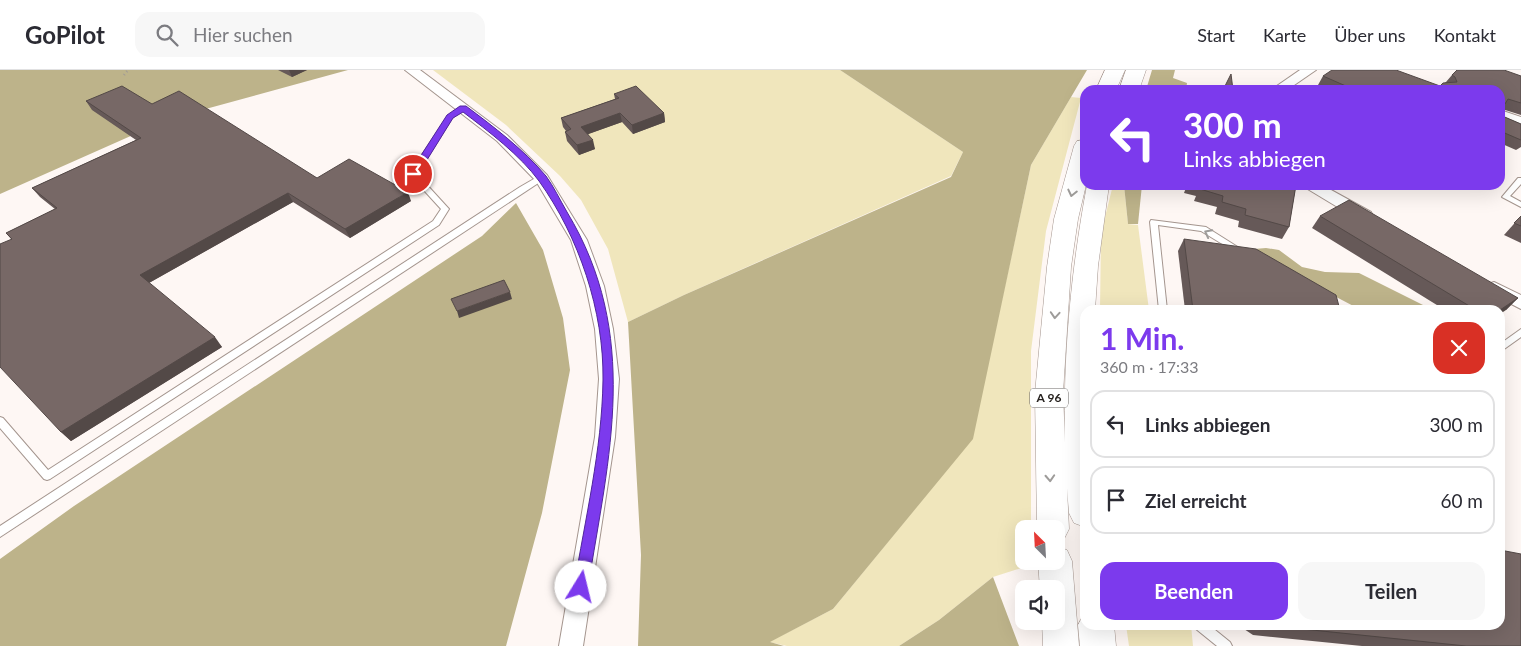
<!DOCTYPE html>
<html lang="de">
<meta charset="utf-8">
<style>
:root{--surface:#fff;--page:#f7f7f7;--text:#2b2b33;--muted:#7c7c81;--line:#e1e1e2;--accent:#7c3aed}
body{margin:0;font-family:Lato,sans-serif;background:var(--page);color:var(--text);height:100vh;display:flex;flex-direction:column;font-size:19px;white-space:nowrap}
*{box-sizing:border-box;margin:0}
p{font-size:16px;color:var(--muted)}
.icon{flex:none;width:28px;height:28px;fill:none;stroke:currentColor;stroke-width:2;stroke-linecap:round;stroke-linejoin:round}
.map{position:relative;flex:1;overflow:hidden}
.sheet{position:absolute;left:1080px;top:235px;width:425px;height:325px;display:flex;flex-direction:column;background:var(--surface);border-radius:15px;box-shadow:0 5px 20px #0002}
.sheet>*{flex:none}
.top-card{position:absolute;left:1080px;top:15px;width:425px;height:105px;border-radius:15px;box-shadow:0 5px 20px #0002;background:#7c3aed;color:#fff;overflow:hidden}
.needle{width:32px;rotate:336deg}
.fabs{position:absolute;left:1015px;top:450px;display:grid;gap:10px}
.fabs a{display:grid;place-items:center;width:50px;height:50px;border-radius:10px;background:var(--surface);box-shadow:0 5px 20px #0002;font-size:25px}
.pin{position:absolute;display:grid;place-items:center;width:42px;height:42px;color:#fff;margin:-21px;border:2px solid #fff;border-radius:50%;box-shadow:0 1px 5px #0007}
.me{position:absolute;width:55px;margin:-28px;rotate:9deg;stroke-linejoin:round;filter:drop-shadow(0 0 4px #0008)}
.turn{display:flex;align-items:center;gap:18px;height:105px;padding:0 20px;font-size:22px}
.turn .icon{width:65px;height:65px;stroke-width:2.5}
.turn b{display:block;font-size:35px;line-height:42px}
.round{display:grid;place-items:center;flex:none;width:52px;height:52px;border-radius:15px;background:var(--page)}
.head{display:flex;align-items:center;justify-content:space-between;height:85px;padding:0 20px}
h1{font-size:30px;font-weight:700;line-height:38px;color:var(--accent)}
.button{display:flex;gap:10px;margin-top:auto;padding:10px 20px}
.button a{flex:1;height:58px;border-radius:15px;background:var(--accent);color:#fff;font-size:20px;font-weight:700;line-height:58px;text-align:center}
.button a+a{background:var(--page);color:var(--text)}
ul{padding:0;list-style:none}
li{display:flex;align-items:center;gap:15px;height:68px;margin:0 10px 8px;padding:0 10px;border:2px solid var(--line);border-radius:15px}
li div{flex:1}
li b{display:block;font-size:19px}
li em{font-style:normal}
header{display:flex;align-items:center;gap:30px;box-sizing:border-box;height:70px;padding:0 25px;background:var(--surface);border-bottom:1px solid var(--line)}
header strong{font-size:24px}
nav{display:flex;gap:28px;margin-inline-start:auto;font-size:18px}
.search{width:350px;height:45px;background:var(--page);display:flex;align-items:center;gap:12px;box-sizing:border-box;padding:0 18px;border-radius:15px;color:var(--muted);font-size:19px}
.map>svg:first-child{display:block}
</style>
<header>
<strong>GoPilot</strong>
<div class="search"><svg class="icon" aria-label="search" viewBox="0 0 24 24"><circle cx="10" cy="10" r="6"/><path d="M15 15l6 6"/></svg>Hier suchen</div>
<nav><a>Start</a><a>Karte</a><a>Über uns</a><a>Kontakt</a></nav>
</header>
<div class="map">
<svg width="1521" height="576" viewBox="0 0 1521 576">
<rect width="100%" height="100%" fill="#fef7f4"/>
<!-- green -->
<g fill="#f0e6bc">
<polygon points="433,0 840,0 963,82 951,106 684,225 628,252 608,179 581,130 560,106 506,55"/>
<polygon points="1071,27 1081,28 1046,161 1031,281 1031,459 1024,459 1024,491 1031,491 1031,495 993,507 939,550 899,576 787,576 769,572 833,539 972,369 1031,95"/>
<polygon points="1113,115 1124,115 1128,154 1138,155 1149,240 1100,240 1101,163"/>
<polygon points="1126,555 1191,555 1193,576 1129,576"/>
</g>
<!-- forest -->
<g fill="#bdb38a">
<polygon points="0,0 348,0 169,49 0,124"/>
<polygon points="840,0 1087,0 1031,95 973,369 833,539 770,572 784,576 638,576 641,485 628,252 684,225 951,107 963,82"/>
<polygon points="1152,0 1175,0 1173,8 1187,13 1186,20 1146,20"/>
<polygon points="1124,115 1142,115 1138,154 1128,154"/>
<polygon points="516,133 543,180 563,248 570,300 542,443 506,576 0,576 0,489 74,436 482,166"/>
<polygon points="1266,178 1279,180 1302,197 1325,202 1359,203 1433,240 1361,240 1256,185 1254,179"/>
<polygon points="993,507 1019,576 899,576 939,550"/>
</g>
<g fill="none" stroke-linecap="round" stroke-linejoin="round">
<defs>
<g id="lane">
<polygon points="463,36 466,38 452,48 417,104 449,139 439,155 50,409 47,410 44,409 0,358 0,347 3,348 48,400 433,151 441,139 409,104 448,46"/>
<polygon points="539,106 542,106 546,108 0,467 0,456 520,117"/>
<polygon points="1518,108 1521,108 1521,114 1510,126 1521,132 1521,137 1502,127"/>
<polygon points="1151,150 1206,157 1244,181 1243,183 1237,183 1201,161 1158,155 1167,240 1159,240 1150,152"/>
<polygon points="1521,259 1521,267 1500,282 1500,274"/>
<polygon points="1194,555 1209,555 1230,572 1232,576 1217,576 1196,559"/>
</g>
<g id="street">
<polygon points="405,0 420,0 507,65 547,105 587,170 604,216 613,259 619,309 615,367 583,576 559,576 595,367 599,309 595,259 586,216 571,170 536,111 497,71"/>
<polygon points="1300,0 1316,0 1287,20 1271,20"/>
<polygon points="1500,40 1521,47 1521,56 1500,49"/>
<polygon points="1303,115 1322,115 1371,142 1373,146 1371,150 1359,150 1306,118"/>
<polygon points="1494,212 1521,225 1521,239 1488,222 1485,218 1488,214"/>
</g>
<g id="highway">
<polygon points="1105,0 1125,0 1116,20 1096,20"/>
<polygon points="1126,0 1146,0 1139,20 1119,20"/>
<path d="M1085,70L1086,115L1078,149L1071,197L1063,323L1065,373C1063,286 1071,200 1087,115H1109L1098,196L1095,240H1085V457L1074,453L1069,443L1067,418L1069,459L1064,469L1056,472V459H1037L1035,323L1047,197L1054,149L1074,76L1077,71Z"/>
<polygon points="1056,476 1067,480 1072,491 1079,576 1043,576 1042,551 1056,551 1056,519 1040,519 1038,491 1056,491"/>
<polygon points="1085,542 1085,555 1114,555 1116,576 1080,576 1078,555"/>
</g>
</defs>
<!-- lane casing -->
<use href="#lane" stroke="#a4958e" stroke-width="2"/>
<!-- street casing -->
<use href="#street" stroke="#a4958e" stroke-width="2"/>
<!-- highway casing -->
<use href="#highway" stroke="#a4958e" stroke-width="1"/>
<!-- path -->
<polyline stroke="#a09a97" stroke-width="2.5" stroke-dasharray="1 3" stroke-linecap="butt" points="124,5 128,0"/>
<!-- lane -->
<use href="#lane" fill="#fff" fill-rule="evenodd"/>
<!-- street -->
<use href="#street" fill="#fff" fill-rule="evenodd"/>
<!-- highway -->
<use href="#highway" fill="#fff" fill-rule="evenodd"/>
</g>
<!-- wall -->
<g fill="#665958">
<polygon points="278,0 307,0 292,7"/>
<polygon points="1452,5 1521,6 1521,45 1502,39 1500,41 1500,20 1328,20 1318,15 1323,6 1440,16 1446,12"/>
<polygon points="614,24 664,43 665,52 633,64 622,52 588,64 595,79 579,85 567,71 565,62 566,61 563,57 561,48 615,29"/>
<polygon points="86,31 152,34 317,108 411,131 350,168 293,132 149,213 222,277 71,371 61,362 11,169 6,163 55,139 40,127 32,118 136,70 92,40"/>
<polygon points="1500,45 1521,54 1521,77 1516,80 1500,73"/>
<polygon points="1187,115 1296,115 1289,157 1282,169 1238,157 1239,151 1215,144 1217,137 1194,131 1196,126 1184,123"/>
<polygon points="1320,146 1518,228 1506,240 1445,240 1312,158"/>
<polygon points="1521,146 1521,173 1504,165"/>
<polygon points="1184,169 1340,240 1185,240 1178,181"/>
<polygon points="1238,555 1500,555 1521,576 1362,576 1253,565"/>
</g>
<!-- shaded-wall -->
<g fill="#534947">
<polygon points="289,0 307,0 292,7"/>
<polygon points="620,43 622,52 583,66 581,57"/>
<polygon points="664,43 665,52 633,64 632,55"/>
<polygon points="593,70 595,79 579,85 577,75"/>
<polygon points="408,122 411,131 350,168 345,159"/>
<polygon points="288,123 293,132 147,214 140,205"/>
<polygon points="510,222 512,229 459,248 457,241"/>
<polygon points="1518,228 1506,240 1500,244 1500,240"/>
<polygon points="215,267 222,277 71,371 61,362"/>
</g>
<!-- building -->
<g fill="#776866" stroke="#534947">
<polygon points="1332,0 1396,0 1440,16 1443,13 1457,12 1455,7 1452,5 1457,0 1504,0 1521,6 1521,33 1508,29 1505,34 1500,34 1500,20 1355,20 1323,6"/>
<polygon points="1231,4 1233,20 1223,20"/>
<polygon points="122,16 152,34 179,21 317,108 349,89 408,122 345,159 288,123 140,205 215,267 61,362 0,297 0,174 12,169 6,163 57,138 32,118 141,68 86,31"/>
<polygon points="636,16 664,43 632,55 620,43 581,57 593,70 577,75 565,62 571,59 561,48 619,28 614,24"/>
<polygon points="1500,45 1521,54 1521,70 1500,61"/>
<polygon points="1201,115 1296,115 1289,157 1245,145 1246,139 1222,132 1223,126 1200,119"/>
<polygon points="1349,130 1518,228 1500,240 1476,240 1320,146"/>
<polygon points="1521,146 1521,156 1514,153"/>
<polygon points="1184,169 1256,179 1336,225 1340,240 1193,240"/>
<polygon points="504,210 510,222 457,241 451,229"/>
<polygon points="1500,480 1521,484 1521,576 1466,576 1264,555 1500,555"/>
</g>
<!-- one-way arrows -->
<defs><path id="oneway-chevron" d="M-2-3.5L2.5 0L-2 3.5" fill="none" stroke-width="1.6" stroke-linecap="round" stroke-linejoin="round" transform="scale(1.25)"/></defs>
<g stroke="#9e9c9a">
<use href="#oneway-chevron" transform="translate(1072 123) rotate(103)"/>
<use href="#oneway-chevron" transform="translate(1208 163) rotate(-152)"/>
<use href="#oneway-chevron" transform="translate(1055 245) rotate(94)"/>
<use href="#oneway-chevron" transform="translate(1050 408) rotate(87)"/>
</g>
<!-- route -->
<path fill="#7c3aed" stroke="#51269a" d="M460,36H466C494,57 523,79 546,106C554,117 560,130 567,142C641,265 609,385 588,517L586,522L581,524L576,522L574,517C585,449 602,380 603,310C604,241 579,167 539,111C520,85 488,61 463,42L453,48L417,106H410L409,104L447,45Z"/>
<g text-anchor="middle" stroke-width="5" stroke-linejoin="round" paint-order="stroke">
<!-- shield labels -->
<rect fill="#fff" stroke="#686462" stroke-width="1" x="1030" y="318.5" width="38" height="19" rx="4"/>
<g font-size="12" font-weight="bold" fill="#27221f">
<text x="1049" y="332">A 96</text>
</g>
</g>
</svg>
<div class="fabs">
<a><svg class="needle" viewBox="-14 -14 28 28"><path d="M0-13l5 13h-10z" fill="#e53935"/><path d="M0 13l5-13h-10z" fill="#7c7c81"/></svg></a>
<a><svg class="icon" aria-label="sound" viewBox="0 0 24 24"><path d="M4 9h4l5-4v14l-5-4H4zM17 9q2 3 0 6"/></svg></a>
</div>
<div class="pin" style="left:413px;top:104px;background:#d93025"><svg class="icon" aria-label="arrive" viewBox="0 0 24 24"><path d="M6 21V4h12l-3 4 3 4H6"/></svg></div>
<svg class="me" style="left:581px;top:517px" viewBox="-20 -20 40 40"><circle r="19" fill="#fff"/><path d="M0-13L10 11 0 6-10 11z" fill="#7c3aed"/></svg>
<div class="top-card">
<div class="turn"><svg class="icon" aria-label="left" viewBox="0 0 24 24"><path d="M17 20v-9H6M10 6l-5 5 5 5"/></svg><div><b>300 m</b>Links abbiegen</div></div>
</div>
<section class="sheet">
<div class="head"><div><h1>1 Min.</h1><p>360 m · 17:33</p></div><a class="round" style="background:#d93025;color:#fff"><svg class="icon" aria-label="close" viewBox="0 0 24 24"><path d="M6 6l12 12M18 6L6 18"/></svg></a></div>
<ul>
<li><svg class="icon" aria-label="left" viewBox="0 0 24 24"><path d="M17 20v-9H6M10 6l-5 5 5 5"/></svg><div><b>Links abbiegen</b></div><em>300 m</em></li>
<li><svg class="icon" aria-label="arrive" viewBox="0 0 24 24"><path d="M6 21V4h12l-3 4 3 4H6"/></svg><div><b>Ziel erreicht</b></div><em>60 m</em></li>
</ul>
<div class="button"><a>Beenden</a><a>Teilen</a></div>
</section>
</div>
